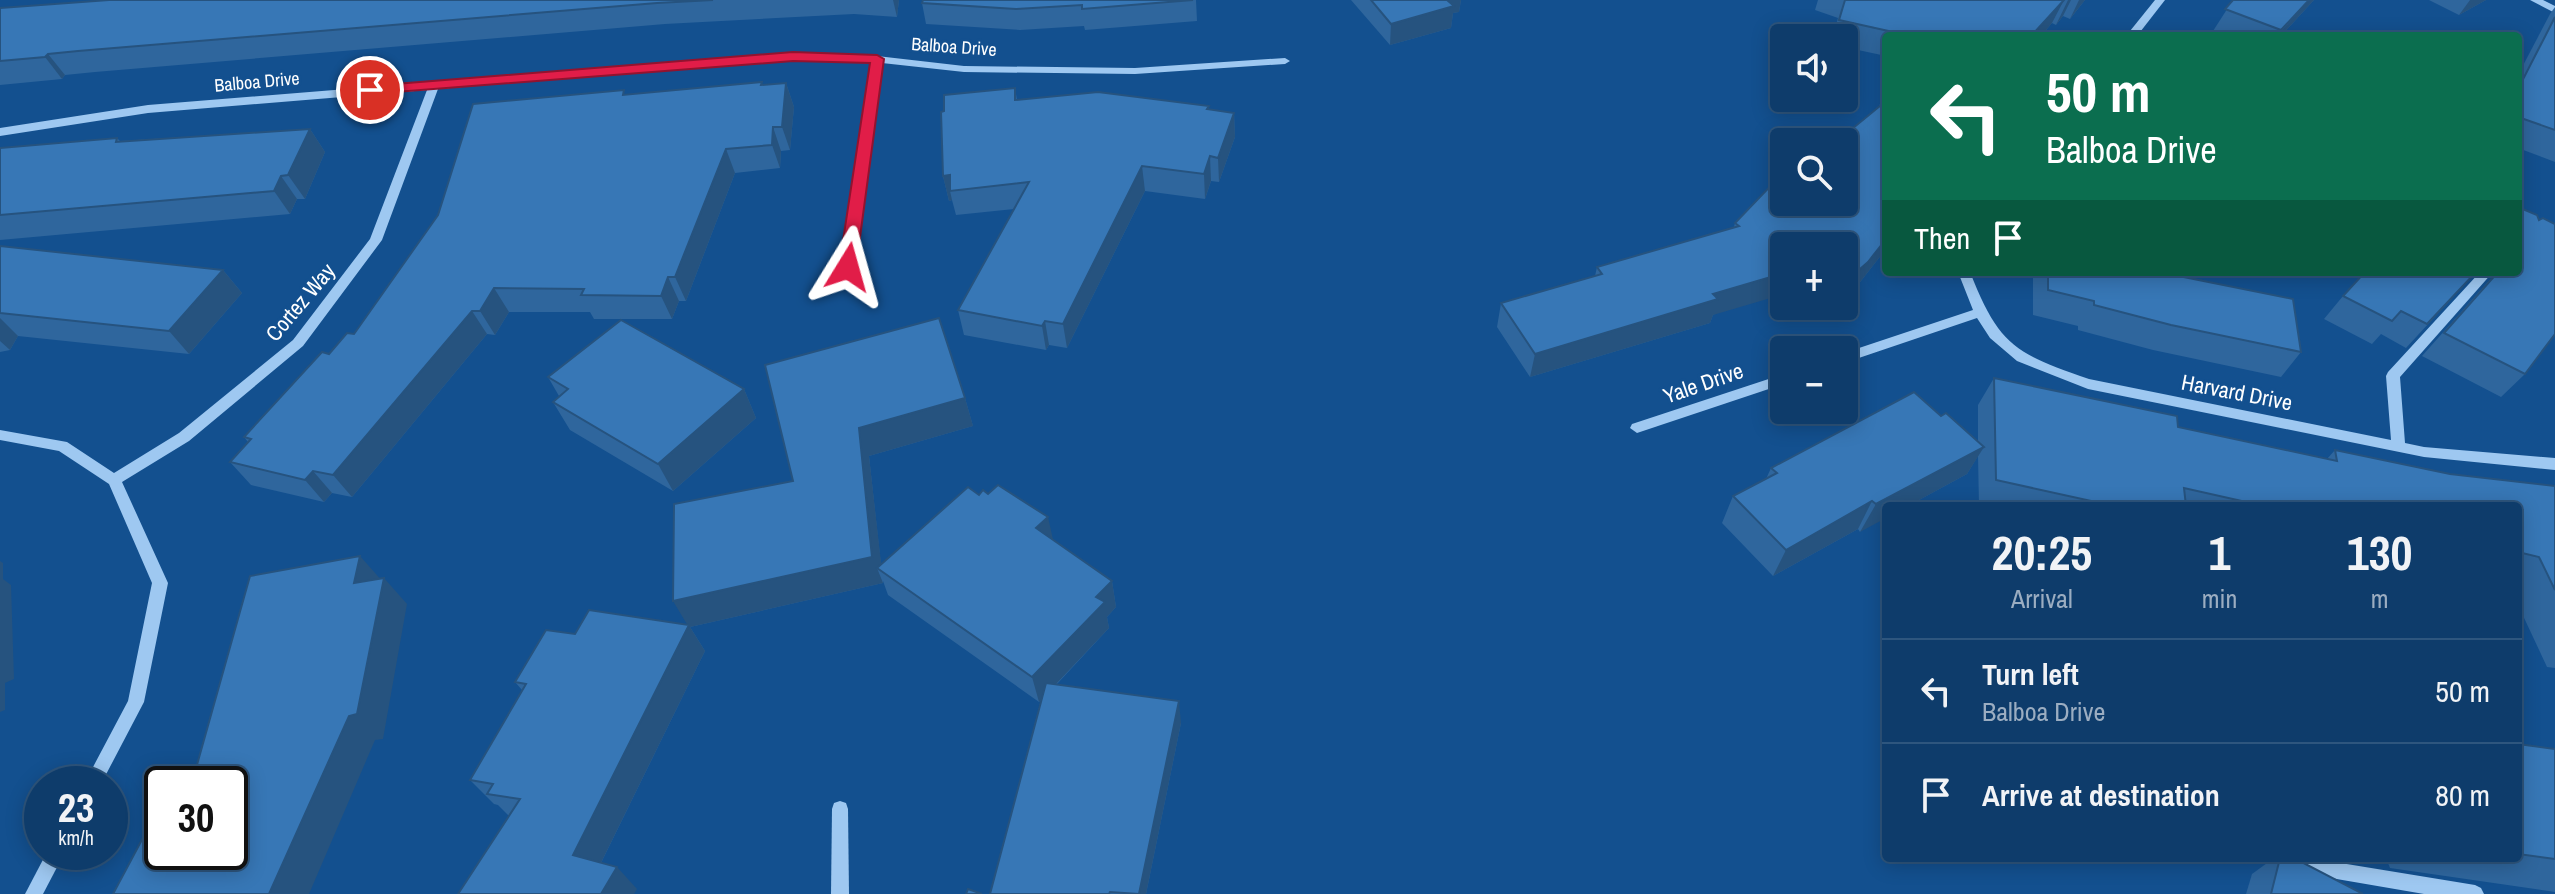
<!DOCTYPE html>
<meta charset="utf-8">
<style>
:root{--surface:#0e3c6b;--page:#1c4773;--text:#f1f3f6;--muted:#9badc1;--line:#2e567e}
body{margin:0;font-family:"Archivo Narrow",sans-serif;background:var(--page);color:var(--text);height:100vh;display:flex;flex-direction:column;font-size:30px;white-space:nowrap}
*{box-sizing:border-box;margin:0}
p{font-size:26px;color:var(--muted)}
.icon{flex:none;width:44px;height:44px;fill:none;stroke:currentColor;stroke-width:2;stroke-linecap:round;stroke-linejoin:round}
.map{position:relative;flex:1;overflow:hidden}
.side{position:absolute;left:1882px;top:502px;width:640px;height:360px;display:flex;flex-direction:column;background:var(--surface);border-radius:8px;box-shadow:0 4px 20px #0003,0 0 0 2px var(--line)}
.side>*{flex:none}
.hud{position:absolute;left:1882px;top:32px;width:640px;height:244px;border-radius:8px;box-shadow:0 4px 20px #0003,0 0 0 2px var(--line);background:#0b6e4f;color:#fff;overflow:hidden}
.fabs{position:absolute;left:1770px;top:24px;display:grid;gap:16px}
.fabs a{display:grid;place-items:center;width:88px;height:88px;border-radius:8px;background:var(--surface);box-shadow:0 4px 20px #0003,0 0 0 2px var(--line);font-size:40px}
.speed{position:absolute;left:24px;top:766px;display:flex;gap:16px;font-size:40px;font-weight:700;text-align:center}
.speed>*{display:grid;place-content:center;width:104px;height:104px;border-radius:50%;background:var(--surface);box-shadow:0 4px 20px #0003,0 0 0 2px var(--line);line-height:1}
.speed small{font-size:20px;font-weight:400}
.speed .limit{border:4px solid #111;border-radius:12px;background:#fff;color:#111}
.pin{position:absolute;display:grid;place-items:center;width:68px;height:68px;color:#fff;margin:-34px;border:4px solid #fff;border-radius:50%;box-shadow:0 2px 8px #0007}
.me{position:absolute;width:88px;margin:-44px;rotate:8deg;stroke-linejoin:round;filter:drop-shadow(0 0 6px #0008)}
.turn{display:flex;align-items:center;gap:28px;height:168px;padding:0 32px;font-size:36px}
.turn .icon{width:104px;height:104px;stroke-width:2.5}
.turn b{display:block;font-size:56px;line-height:68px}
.then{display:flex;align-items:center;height:76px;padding:0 32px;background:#0003;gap:16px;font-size:30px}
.eta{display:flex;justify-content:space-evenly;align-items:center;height:136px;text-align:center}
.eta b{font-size:48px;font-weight:700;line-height:56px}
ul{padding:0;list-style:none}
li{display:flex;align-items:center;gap:24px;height:104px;padding:0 32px;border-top:2px solid var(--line)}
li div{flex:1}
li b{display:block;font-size:30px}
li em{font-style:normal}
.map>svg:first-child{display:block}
</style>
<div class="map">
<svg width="2555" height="894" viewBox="0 0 2555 894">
<rect width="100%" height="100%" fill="#13508f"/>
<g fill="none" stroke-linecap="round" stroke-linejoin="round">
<!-- minor -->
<g fill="#9ec8f1" fill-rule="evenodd">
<polygon points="2155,0 2165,0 2137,36 2126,36"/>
<polygon points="2530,0 2543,0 2555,6 2555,13"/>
<polygon points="793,53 877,56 964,66 1135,68 1285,58 1290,61 1285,64 1135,74 964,72 882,63 854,267 848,271 842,267 871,62 793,59 438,89 382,240 303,346 189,441 122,482 168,583 144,702 101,784 84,784 128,701 152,583 109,484 59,451 0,440 0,430 67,442 114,473 179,433 293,340 370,239 427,90 148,113 0,136 0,128 148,105"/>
<path d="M1958,272H1970C1999,346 2016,354 2089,379L2391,440L2386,376L2388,372L2480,272H2493L2400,377L2405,443L2424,447L2555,458V470L2424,457L2088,389L2017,361L1990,338L1977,318L1844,363V353L1973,310Z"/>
<polygon points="1784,374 1784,384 1637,433 1630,428 1632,424"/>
<polygon points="840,801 846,803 848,809 849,894 831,894 832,809 834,803"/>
<polygon points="47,852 65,852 43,894 25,894"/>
<polygon points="2280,858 2310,858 2475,885 2481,888 2484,894 2424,894 2290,871 2284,869"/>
</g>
</g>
<!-- wall -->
<g fill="#2f669d">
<polygon points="109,0 899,0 897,17 854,14 665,24 95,72 65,75 62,79 0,85 0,8"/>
<polygon points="1196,0 1197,21 1085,30 1084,26 1020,30 926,24 922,3"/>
<polygon points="1351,0 1461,0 1459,12 1453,13 1451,28 1390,45"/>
<polygon points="1818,0 2085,0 2070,19 2063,16 2056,25 2052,23 2041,36 1886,36 1886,56 1844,47 1844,38 1832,38 1838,18 1815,10"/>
<polygon points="2233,0 2314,0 2281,36 2226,36 2213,31"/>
<polygon points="2429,0 2486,0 2459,15"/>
<polygon points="2555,7 2555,162 2518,148 2518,75 2550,14"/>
<polygon points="786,83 794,107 790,150 781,151 780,168 735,173 686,301 679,301 672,319 594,319 590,312 509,312 495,335 487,334 352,497 332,493 324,502 251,485 230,462 248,442 244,437 329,354 354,334 626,95"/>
<polygon points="1015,88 1017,100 1209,106 1209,110 1234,113 1235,137 1219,182 1211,181 1205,199 1145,191 1067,348 1049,345 1046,350 964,335 958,310 1014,209 956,215 952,200 949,201 943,176"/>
<polygon points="1886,93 1886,249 1857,286 1844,246 1713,315 1710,323 1530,377 1497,327 1501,303 1595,276 1597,267 1734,227 1735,223 1784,202 1879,106 1884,95"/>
<polygon points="310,129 325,152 305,199 297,199 290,214 0,240 0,148 117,138 120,141"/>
<polygon points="2539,220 2525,374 2501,397 2422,356 2495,274 2495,272 2518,272"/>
<polygon points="0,246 223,270 242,293 189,354 18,336 10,350 0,352"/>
<polygon points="2033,272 2168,272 2169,274 2301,352 2281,377 2153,350 2078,330 2078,326 2033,315"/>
<polygon points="2476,272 2406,348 2381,334 2372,344 2324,319 2343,296"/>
<polygon points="548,377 744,389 756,418 673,491 570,430 553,402 559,396"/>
<polygon points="1994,378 2178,427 2327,459 2335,450 2450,474 2555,486 2555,668 2547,667 2518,605 2518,506 1979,506 1978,456 1967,474 1908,506 1886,506 1860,532 1858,529 1773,576 1722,523 1733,496 1766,479 1771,468 1941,416 1978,441 1978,405"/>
<polygon points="965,398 973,426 869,456 881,565 979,495 1053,540 1112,581 1116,607 1107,617 1109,628 1057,684 1181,723 1146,894 990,894 1041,700 1039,702 888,595 883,581 883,583 690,627 705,651 601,863 637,889 509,816 498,805 494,804 470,780 522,690 515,682 575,634 687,624 793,481"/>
<polygon points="2518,744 2555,749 2555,892 2390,868 2386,858 2518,858"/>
<polygon points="2181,858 2228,858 2221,864"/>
<polygon points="2274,858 2294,858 2363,894 2246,894 2252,874"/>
</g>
<!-- shaded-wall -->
<g fill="#26537f">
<polygon points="893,0 899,0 897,17"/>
<polygon points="1442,0 1461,0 1459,12 1453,13 1451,28 1390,45 1391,24"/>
<polygon points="2064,0 2052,23 2041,36 2031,36"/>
<polygon points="2068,0 2071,0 2063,16 2056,25"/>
<polygon points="2079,0 2085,0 2070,19"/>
<polygon points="2309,0 2314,0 2281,36 2277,36"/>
<polygon points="2470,0 2486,0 2459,15"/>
<polygon points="48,54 65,75 62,79 45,57"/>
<polygon points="786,83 794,107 790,150 782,127"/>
<polygon points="1234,113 1235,137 1219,182 1218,158"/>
<polygon points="773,127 781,151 780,168 772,145"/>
<polygon points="310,129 325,152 305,199 288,175"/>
<polygon points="726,149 735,173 686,301 675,277"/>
<polygon points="1210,156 1211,181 1205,199 1204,174"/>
<polygon points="1142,166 1145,191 1067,348 1063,324"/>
<polygon points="950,175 950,191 952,200 949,201 943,176"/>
<polygon points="281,176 297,199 290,214 274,191"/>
<polygon points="1886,239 1886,249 1857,286 1844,298 1844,283"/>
<polygon points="223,270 242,293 189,354 169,331"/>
<polygon points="1784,273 1784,294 1713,315 1710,323 1530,377 1535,354 1713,294"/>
<polygon points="668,277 679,301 672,319 661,296"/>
<polygon points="494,288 509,312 495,335 480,311"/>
<polygon points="472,311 487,334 352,497 333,475"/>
<polygon points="0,318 18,336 10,350 0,341"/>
<polygon points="1045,321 1049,345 1046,350 1042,326"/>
<polygon points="744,389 756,418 673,491 658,464"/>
<polygon points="965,398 973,426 869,456 882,571 877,568 883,583 690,627 705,651 594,877 573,855 688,626 673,601 859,428"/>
<polygon points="1984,447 1967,474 1908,506 1886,506 1886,518 1860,532 1876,504"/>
<polygon points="313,471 332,493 324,502 305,480"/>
<polygon points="1872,501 1858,529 1773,576 1786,550"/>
<polygon points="1048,517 1054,544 1036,528"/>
<polygon points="360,556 383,582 384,578 407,604 383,739 375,740 309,894 269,894 354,583"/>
<polygon points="0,561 3,563 3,579 11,585 14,679 5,683 5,710 0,712"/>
<polygon points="1112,581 1116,607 1107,617 1109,628 1039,702 1032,677 1096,597"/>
<polygon points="1179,701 1181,723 1146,894 1139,894"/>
<polygon points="617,867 637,889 634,894 601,894"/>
</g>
<!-- building -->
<g fill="#3777b6" stroke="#26537f" stroke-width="2">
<polygon points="109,0 713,0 657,3 78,51 48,54 45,57 0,61 0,8"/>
<polygon points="923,0 1193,0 1082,9 1082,5 1016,9 922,3"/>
<polygon points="1371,0 1447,0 1454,6 1391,24"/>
<polygon points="1845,0 2064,0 2031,36 1911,36 1839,20"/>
<polygon points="2233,0 2309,0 2281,30 2225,9"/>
<polygon points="2555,17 2555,130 2518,117 2518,89"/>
<polygon points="762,82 761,85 786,83 782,127 773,127 772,145 726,149 675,277 668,277 661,296 581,295 584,289 494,288 480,311 472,311 333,475 313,471 305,480 230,462 251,439 244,437 322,352 329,354 347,333 354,334 438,215 473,104 624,90 623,95"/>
<polygon points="1015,88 1015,100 1098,92 1209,106 1207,109 1234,113 1218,158 1210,156 1204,174 1142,166 1063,324 1045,321 1042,326 958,310 1029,182 950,191 950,175 943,176 941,112 944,111 944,95"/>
<polygon points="1886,101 1886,239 1868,262 1844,283 1844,246 1784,246 1784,273 1713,294 1718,299 1535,354 1501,303 1602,274 1597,267 1739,226 1735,223 1784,172 1784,202 1844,202 1844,142 1836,142"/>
<polygon points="310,129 288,175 281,176 274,191 0,215 0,148 117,138 116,142"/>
<polygon points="2518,207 2537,215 2539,220 2543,218 2555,224 2555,334 2525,374 2444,333 2498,272 2518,272"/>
<polygon points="0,246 223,270 169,331 0,313"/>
<polygon points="2048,272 2168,272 2169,274 2293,299 2301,352 2171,325 2094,305 2094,301 2048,290"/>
<polygon points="2365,272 2476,272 2427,324 2401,311 2392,321 2343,296"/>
<polygon points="939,318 965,398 859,428 872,557 673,601 674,504 793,481 765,365"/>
<polygon points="621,320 744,389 658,464 553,402 568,389 548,377"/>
<polygon points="1994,378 2177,416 2178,427 2337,461 2335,450 2450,474 2555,486 2555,590 2539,557 2518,552 2518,506 2264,506 2184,488 2186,506 2114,506 1996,480"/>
<polygon points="1914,392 1941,416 1946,413 1984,447 1876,504 1872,501 1786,550 1733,496 1777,473 1771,468"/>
<polygon points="998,485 1048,517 1036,528 1112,581 1096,597 1105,602 1032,677 877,568 968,487 979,495 983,490 988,494"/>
<polygon points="360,556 354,583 384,578 357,714 349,716 269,894 113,894 162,802 162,852 230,852 230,784 171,784 174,780 193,779 250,576"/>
<polygon points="589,610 689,625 573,855 617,867 601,894 458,894 520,799 487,794 493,784 470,780 526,684 515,682 546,630 575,634"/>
<polygon points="1046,683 1179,701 1139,894 1110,892 1109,894 990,894"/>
<polygon points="2518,744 2555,749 2555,859 2518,854"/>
<polygon points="2280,858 2294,858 2363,894 2271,894"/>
<polygon points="968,889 982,894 966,894"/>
</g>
<!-- route -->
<polygon fill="#e11d48" stroke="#92132f" stroke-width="2" points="793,52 877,55 884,59 856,267 848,273 839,267 870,63 793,61 370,94 363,90 370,86"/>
<g text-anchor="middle" stroke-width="6" stroke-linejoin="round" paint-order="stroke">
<!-- far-street labels -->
<g font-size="18" fill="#fff" stroke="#13508f">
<text transform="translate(954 47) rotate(4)" y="6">Balboa Drive</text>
<text transform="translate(257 82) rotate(-5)" y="6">Balboa Drive</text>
</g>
<!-- street labels -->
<g font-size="22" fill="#fff" stroke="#13508f">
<text transform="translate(300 302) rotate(-50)" y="8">Cortez Way</text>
<text transform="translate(1703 383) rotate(-19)" y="8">Yale Drive</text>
<text transform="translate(2237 392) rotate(11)" y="8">Harvard Drive</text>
</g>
</g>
</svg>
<div class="fabs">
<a><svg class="icon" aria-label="sound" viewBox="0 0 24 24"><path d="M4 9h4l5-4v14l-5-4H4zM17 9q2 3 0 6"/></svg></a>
<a><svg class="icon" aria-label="search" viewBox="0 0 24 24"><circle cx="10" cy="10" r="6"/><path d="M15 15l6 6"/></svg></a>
<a>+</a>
<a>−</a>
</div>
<div class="speed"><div>23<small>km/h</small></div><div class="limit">30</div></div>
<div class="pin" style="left:370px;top:90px;background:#d93025"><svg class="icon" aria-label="arrive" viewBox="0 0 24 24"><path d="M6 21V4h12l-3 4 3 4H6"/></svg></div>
<svg class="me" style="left:848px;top:267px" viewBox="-20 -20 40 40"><path d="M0-17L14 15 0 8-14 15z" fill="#e11d48" stroke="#fff" stroke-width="4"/></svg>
<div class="hud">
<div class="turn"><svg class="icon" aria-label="left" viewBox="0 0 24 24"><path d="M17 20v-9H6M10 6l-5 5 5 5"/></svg><div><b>50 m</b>Balboa Drive</div></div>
<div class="then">Then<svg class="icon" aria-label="arrive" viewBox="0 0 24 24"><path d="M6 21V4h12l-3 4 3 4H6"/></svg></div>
</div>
<section class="side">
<div class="eta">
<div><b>20:25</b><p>Arrival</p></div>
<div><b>1</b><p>min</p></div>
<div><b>130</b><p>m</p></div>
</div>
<ul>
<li><svg class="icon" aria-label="left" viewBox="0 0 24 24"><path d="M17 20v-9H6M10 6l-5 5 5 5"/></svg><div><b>Turn left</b><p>Balboa Drive</p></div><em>50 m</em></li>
<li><svg class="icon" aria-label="arrive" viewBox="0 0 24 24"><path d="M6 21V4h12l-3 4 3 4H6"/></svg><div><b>Arrive at destination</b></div><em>80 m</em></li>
</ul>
</section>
</div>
